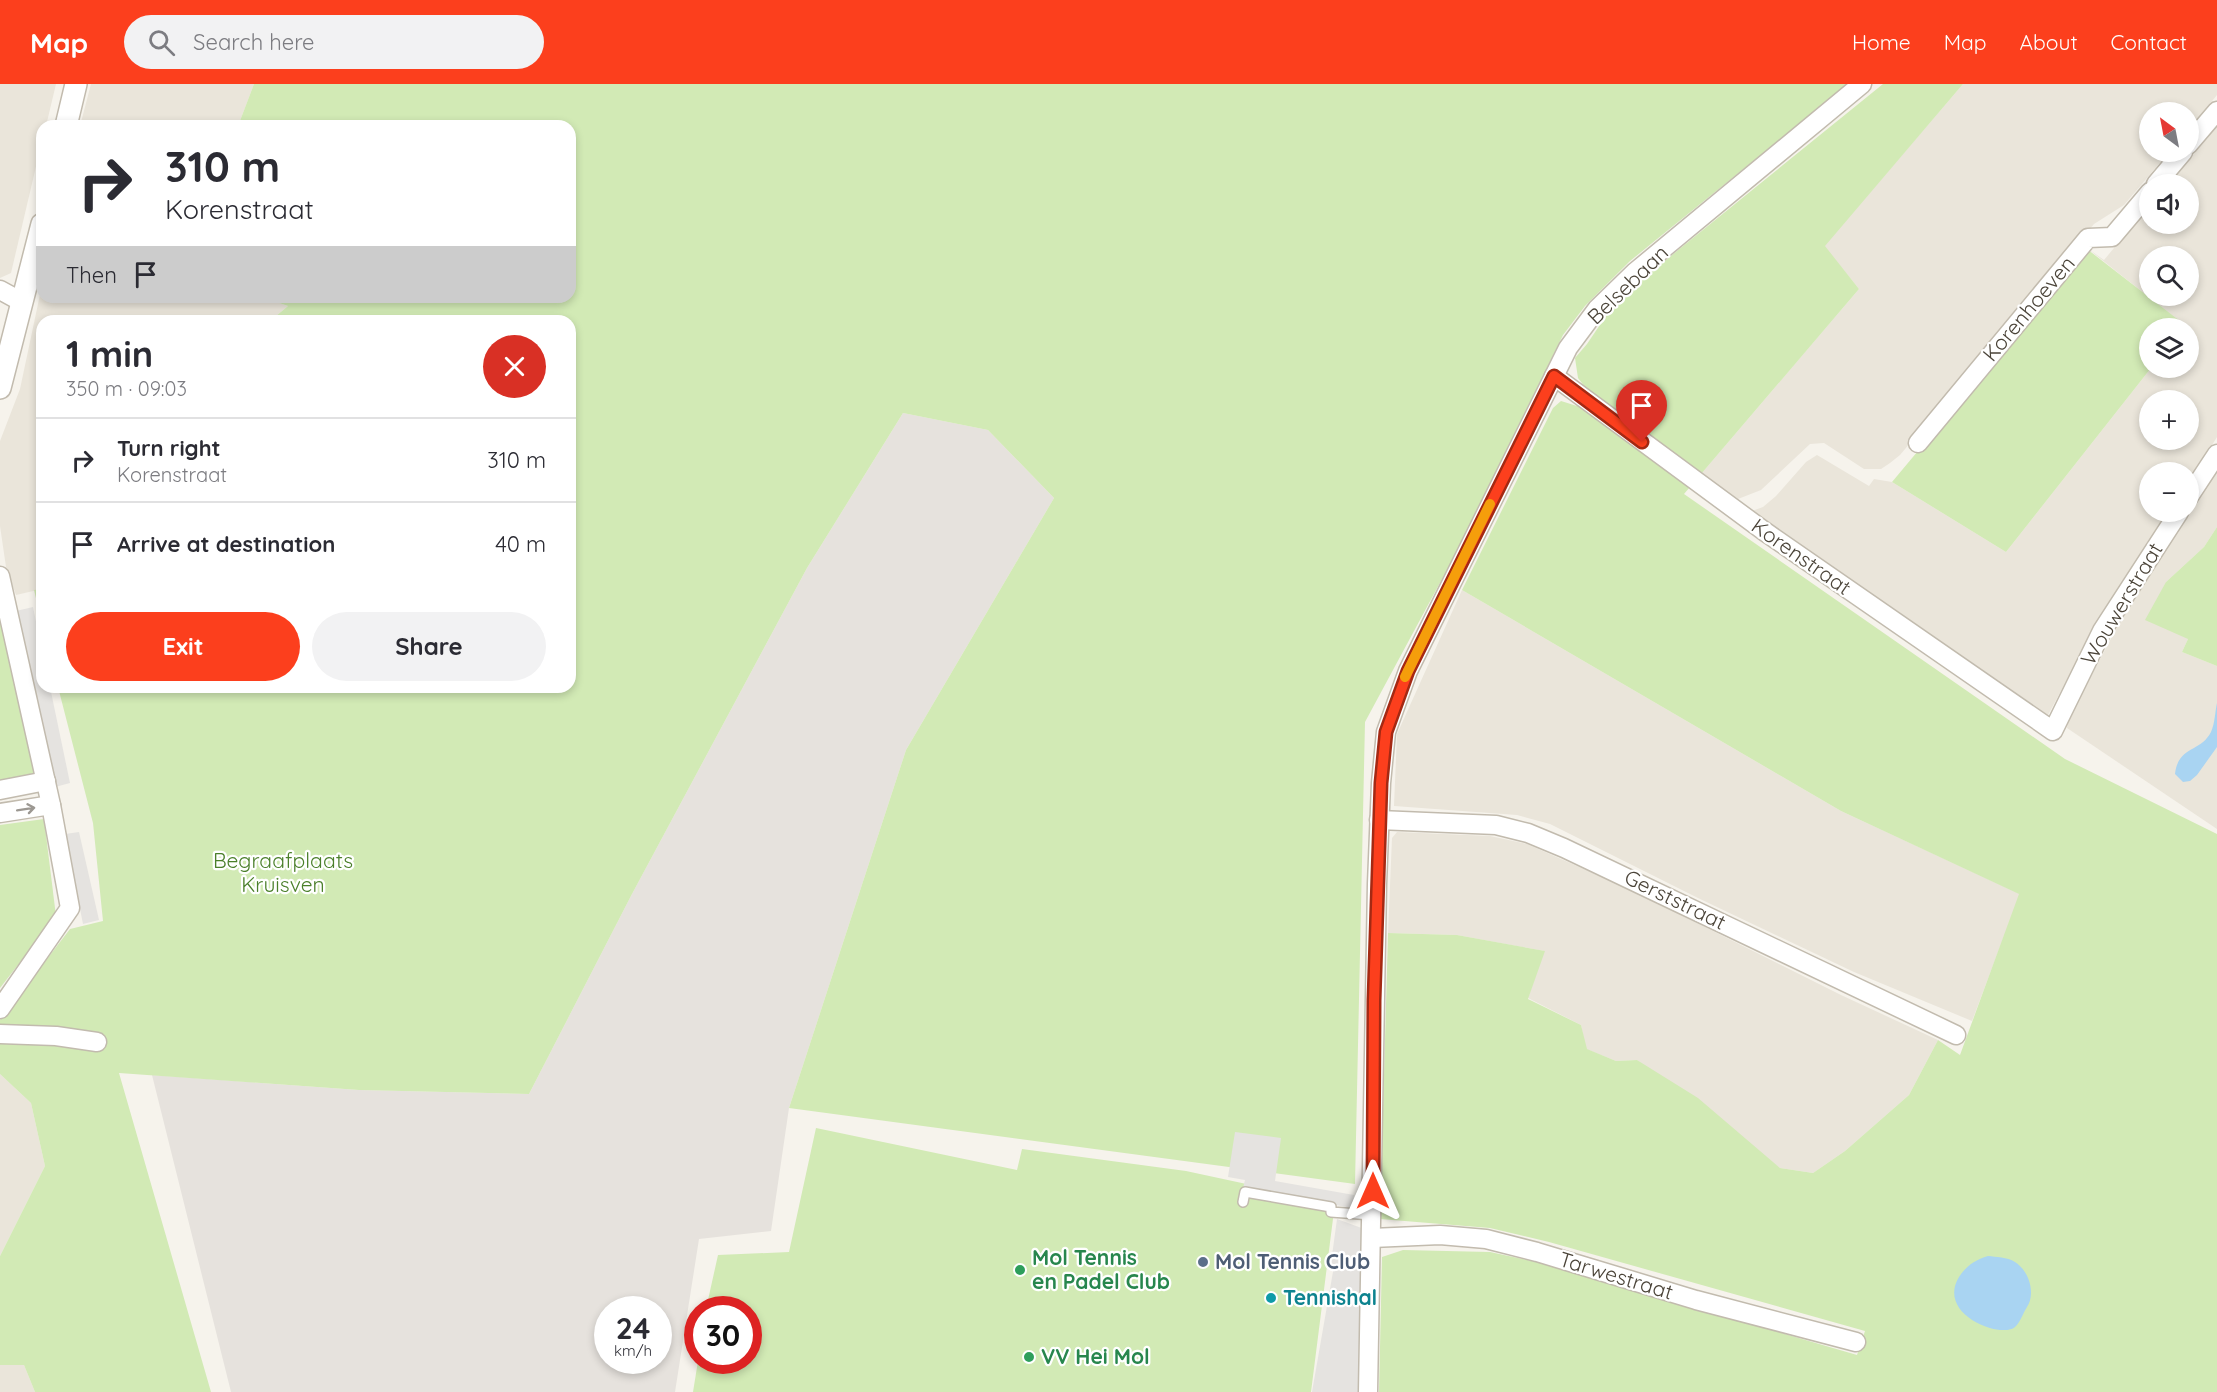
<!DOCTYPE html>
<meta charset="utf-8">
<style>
:root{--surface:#fff;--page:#f2f2f3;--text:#2b2b33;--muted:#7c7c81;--line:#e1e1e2;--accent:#fc3f1d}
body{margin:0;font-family:Quicksand,sans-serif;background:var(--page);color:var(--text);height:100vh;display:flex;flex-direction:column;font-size:22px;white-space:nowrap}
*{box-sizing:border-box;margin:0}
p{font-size:20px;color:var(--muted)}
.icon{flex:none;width:33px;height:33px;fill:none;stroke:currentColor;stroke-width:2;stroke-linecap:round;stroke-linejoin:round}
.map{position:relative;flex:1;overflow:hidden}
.drawer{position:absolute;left:36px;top:231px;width:540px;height:378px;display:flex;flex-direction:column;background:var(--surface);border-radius:18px;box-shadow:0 3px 9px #0003}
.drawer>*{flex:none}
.guide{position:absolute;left:36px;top:36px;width:540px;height:183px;border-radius:18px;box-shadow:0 3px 9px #0003;background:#fff;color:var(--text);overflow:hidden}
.needle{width:39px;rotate:328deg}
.tools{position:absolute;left:2139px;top:18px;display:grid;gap:12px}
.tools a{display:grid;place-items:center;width:60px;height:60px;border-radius:50%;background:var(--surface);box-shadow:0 3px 9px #0003;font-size:30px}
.speed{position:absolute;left:594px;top:1212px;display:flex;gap:12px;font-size:30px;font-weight:700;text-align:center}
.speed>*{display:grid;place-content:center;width:78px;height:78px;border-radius:50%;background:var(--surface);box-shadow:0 3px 9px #0003;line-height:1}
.speed small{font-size:15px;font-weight:400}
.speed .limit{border:9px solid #d22;background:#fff;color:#111}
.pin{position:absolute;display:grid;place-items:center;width:51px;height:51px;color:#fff;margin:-62px -26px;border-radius:50% 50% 50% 0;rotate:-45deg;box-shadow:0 0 6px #0007}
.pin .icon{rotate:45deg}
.me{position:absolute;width:66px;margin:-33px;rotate:0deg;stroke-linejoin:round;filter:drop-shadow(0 0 4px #0008)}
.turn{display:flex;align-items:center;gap:21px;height:126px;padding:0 30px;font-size:27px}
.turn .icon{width:78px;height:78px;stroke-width:2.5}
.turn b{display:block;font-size:42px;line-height:51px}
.then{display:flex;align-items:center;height:57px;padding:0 30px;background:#0003;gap:12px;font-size:22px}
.round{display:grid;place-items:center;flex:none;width:63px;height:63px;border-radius:32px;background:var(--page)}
.summary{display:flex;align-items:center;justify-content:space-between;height:102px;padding:0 30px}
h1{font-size:36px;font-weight:700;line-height:45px}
.cta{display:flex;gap:12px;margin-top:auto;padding:12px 30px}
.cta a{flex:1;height:69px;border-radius:36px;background:var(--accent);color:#fff;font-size:24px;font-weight:700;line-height:69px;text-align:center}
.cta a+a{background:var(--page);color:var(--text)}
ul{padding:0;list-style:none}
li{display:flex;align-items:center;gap:18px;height:84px;padding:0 30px;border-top:2px solid var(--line)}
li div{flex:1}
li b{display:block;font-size:22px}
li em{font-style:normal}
header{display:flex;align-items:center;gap:36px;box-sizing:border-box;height:84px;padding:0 30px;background:var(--accent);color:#fff}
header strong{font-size:28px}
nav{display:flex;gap:33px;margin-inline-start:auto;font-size:21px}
.search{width:420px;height:54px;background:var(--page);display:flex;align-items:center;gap:15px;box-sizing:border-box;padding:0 21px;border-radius:33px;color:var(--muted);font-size:22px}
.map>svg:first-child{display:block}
</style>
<header>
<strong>Map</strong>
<div class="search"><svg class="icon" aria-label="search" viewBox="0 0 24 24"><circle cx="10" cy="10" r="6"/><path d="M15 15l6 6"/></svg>Search here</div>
<nav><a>Home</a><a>Map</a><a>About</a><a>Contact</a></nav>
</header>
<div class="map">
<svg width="2217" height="1308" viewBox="0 0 2217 1308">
<rect width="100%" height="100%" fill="#f6f3ec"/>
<!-- residential -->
<g fill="#eae5da" fill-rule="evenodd">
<polygon points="0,0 56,0 46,42 42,42 42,57 11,189 0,194"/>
<polygon points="91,0 254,0 238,42 80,42"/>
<polygon points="1963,0 2217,0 2217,11 2189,45 2188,28 2150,28 2150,68 2169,68 2124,121 2094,140 1900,371 1890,379 1881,385 1864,385 1824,359 1810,360 1761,406 1738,415 1701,390 1859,205 1824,162"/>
<path d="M2217,43V353L2189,398L2188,388H2150V428H2170L2086,560L2048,631L1752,427L1763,423L1776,412L1806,378L1817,371L1869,402L1874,395L1892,398L2006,468L2151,284H2188V244H2182L2184,241L2087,164L2104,176L2149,122L2150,140H2188V100H2168ZM2150,172H2188V212H2150ZM2150,316H2188V356H2150Z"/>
<polygon points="42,201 42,213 262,213 288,222 270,237 42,237 42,505 16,511 6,483 0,442 0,357 20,305"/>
<polygon points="2217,384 2217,443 2204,463 2166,498 2188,555 2182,568 2217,582 2217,745 2067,644 2068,636 2125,528 2186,428 2188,428 2189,424"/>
<polygon points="1462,506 1841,727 2020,810 1972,937 1854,888 1698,814 1550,740 1517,731 1394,722 1397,650"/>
<polygon points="1397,748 1490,752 1527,760 1627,804 1841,911 1938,956 1909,1011 1845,1067 1813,1089 1780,1084 1637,976 1616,977 1586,965 1581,941 1528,914 1544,867 1457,851 1388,849 1392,754"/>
<polygon points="0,990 31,1019 45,1082 0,1172"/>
<polygon points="0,1281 24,1281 35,1308 0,1308"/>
</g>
<!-- industrial -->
<path fill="#e6e2dd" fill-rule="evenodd" d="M903,329L988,346L1054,414L906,666L789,1024L771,1147L699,1155L675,1308H231L152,991L359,1006L529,1010L632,810L807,484ZM608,1226H658V1276H608Z"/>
<!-- green -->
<g fill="#d2eab5">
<polygon points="254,0 1848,0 1630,177 1585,222 1563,251 1449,482 1365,638 1355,1100 789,1024 906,666 1054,414 988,346 903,329 807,484 632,810 529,1010 359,1006 119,989 211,1308 35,1308 24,1281 0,1281 0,1172 45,1082 31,1019 0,990 0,936 70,845 103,837 93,739 58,603 570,603 570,237 270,237 288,222 262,213 570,213 570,42 238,42"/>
<polygon points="1883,0 1963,0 1825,162 1859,205 1684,410 2065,675 2217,750 2217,1308 1379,1308 1382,1173 1403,1166 1490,1168 1546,1180 1857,1271 1865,1247 1549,1158 1490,1144 1380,1135 1388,849 1457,851 1545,867 1528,915 1581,941 1587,965 1616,977 1637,976 1698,1014 1780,1084 1813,1089 1845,1067 1909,1011 1938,956 1960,971 2019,810 1841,727 1462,506 1553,324 1561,317 1577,322 1588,307 1578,294 1575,274 1587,260 1610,226 1635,201"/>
<polygon points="2087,165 2185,241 2182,244 2150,244 2150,284 2151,284 2006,468 1892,398"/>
<polygon points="2217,443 2217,582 2182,568 2188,555 2145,536 2166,498 2204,463"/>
<polygon points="42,505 42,539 34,506"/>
<polygon points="0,515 35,689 0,696"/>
<polygon points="44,735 56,832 0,904 0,741"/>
<polygon points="816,1044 1017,1086 1022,1065 1186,1087 1335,1119 1311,1308 693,1308 698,1277 748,1276 748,1226 706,1225 718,1171 789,1168"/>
</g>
<!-- parking -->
<g fill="#e5e3e0">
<polygon points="33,523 42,567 42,603 50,603 70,699 55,703 16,527"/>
<polygon points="79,748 99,836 83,840 65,750"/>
<polygon points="1235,1048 1281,1054 1275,1097 1354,1111 1352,1124 1243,1104 1245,1096 1228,1093"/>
<polygon points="1337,1135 1367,1146 1359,1308 1312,1308 1334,1182 1331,1179"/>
</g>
<!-- water -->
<g fill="#a9d4f2">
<path d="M2217,619V663L2197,691L2190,697L2183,698L2175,690C2178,662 2201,668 2211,648C2215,639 2215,628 2217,619Z"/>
<path d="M1988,1172C1996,1173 2007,1173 2015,1178C2029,1187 2036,1209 2027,1223C2023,1229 2020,1239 2015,1243C2002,1255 1936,1231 1959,1193C1966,1182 1975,1176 1988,1172Z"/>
</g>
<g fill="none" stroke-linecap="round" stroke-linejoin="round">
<defs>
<polyline id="service" points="1243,1118 1245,1108 1331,1123 1331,1128 1372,1131"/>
<g id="minor">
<polyline points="2188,61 2217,27"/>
<polyline points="2156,100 2183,68"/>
<polyline points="0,206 22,218"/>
<polyline points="1554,292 1764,447 2053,647 2102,547 2179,428"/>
<polyline points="1918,359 2088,154 2112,153 2150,108"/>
<polyline points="2188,414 2217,370"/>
<polyline points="0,492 51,721 70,824 0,925"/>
<polyline points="0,706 46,697"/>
<polyline points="0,729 51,721"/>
<polyline points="1379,736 1496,741 1528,749 1564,764 1956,951"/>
<polyline points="0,950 56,952 97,958"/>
<polyline points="1372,1154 1440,1151 1486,1155 1537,1168 1696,1216 1856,1258"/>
<polyline points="1368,1308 1377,800 1381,699 1386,648 1408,587 1568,264 1597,225 1635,188 1862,0"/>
</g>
<g id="tertiary">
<polyline points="66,42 76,0"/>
<polyline points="0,304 42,140"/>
</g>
</defs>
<!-- service casing -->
<use href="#service" stroke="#c2bbae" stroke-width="12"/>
<!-- minor casing -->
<use href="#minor" stroke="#c2bbae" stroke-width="21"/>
<!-- tertiary casing -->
<use href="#tertiary" stroke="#c2bbae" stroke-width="24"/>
<!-- service -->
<use href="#service" stroke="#fff" stroke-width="9"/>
<!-- minor -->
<use href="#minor" stroke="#fff" stroke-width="18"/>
<!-- tertiary -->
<use href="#tertiary" stroke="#fff" stroke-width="21"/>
</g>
<!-- one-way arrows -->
<defs><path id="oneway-shaft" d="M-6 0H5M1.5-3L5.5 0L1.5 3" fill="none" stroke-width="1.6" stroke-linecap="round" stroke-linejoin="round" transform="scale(1.5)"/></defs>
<use stroke="#9c9892" href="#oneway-shaft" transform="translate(26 725) rotate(-9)"/>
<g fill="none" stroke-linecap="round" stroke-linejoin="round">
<defs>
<polyline id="route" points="1373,1107 1374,916 1381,699 1386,648 1408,587 1554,292 1642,358"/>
</defs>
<!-- route casing -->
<use href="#route" stroke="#a42913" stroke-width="15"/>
<!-- route -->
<use href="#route" stroke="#fc3f1d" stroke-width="10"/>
<!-- slow -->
<polyline stroke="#f59e0b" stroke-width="10" points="1405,593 1490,420"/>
</g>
<!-- markers -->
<circle fill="#5c6f8a" stroke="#fff" stroke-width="2" cx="1203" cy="1178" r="6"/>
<g fill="#2e9e5b" stroke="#fff" stroke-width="2">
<circle cx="1020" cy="1186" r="6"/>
<circle cx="1029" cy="1273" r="6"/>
</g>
<circle fill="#0f9aa8" stroke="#fff" stroke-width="2" cx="1271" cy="1214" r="6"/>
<g text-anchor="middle" stroke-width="4.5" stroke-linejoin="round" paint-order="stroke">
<!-- street labels -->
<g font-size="21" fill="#4b4439" stroke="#fff">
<text transform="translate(1628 201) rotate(-44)" y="7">Belsebaan</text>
<text transform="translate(2029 225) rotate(-50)" y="7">Korenhoeven</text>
<text transform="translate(1801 473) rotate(35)" y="7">Korenstraat</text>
<text transform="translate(2122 520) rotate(-59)" y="7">Wouwerstraat</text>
<text transform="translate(1675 816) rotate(26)" y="7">Gerststraat</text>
<text transform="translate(1616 1192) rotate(17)" y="7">Tarwestraat</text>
</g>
<!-- park labels -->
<g font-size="21" fill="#4a7f2a" stroke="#fff">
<text x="283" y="784">Begraafplaats<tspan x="283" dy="24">Kruisven</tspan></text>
</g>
<!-- leisure labels -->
<g font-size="21" font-weight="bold" fill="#27864d" stroke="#fff" text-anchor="start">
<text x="1032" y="1181">Mol Tennis<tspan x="1032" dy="24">en Padel Club</tspan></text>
<text x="1041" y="1280">VV Hei Mol</text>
</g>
<!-- service labels -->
<g font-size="21" font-weight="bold" fill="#4e5e75" stroke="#fff" text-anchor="start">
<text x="1215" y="1185">Mol Tennis Club</text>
</g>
<!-- culture labels -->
<g font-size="21" font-weight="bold" fill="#0d838f" stroke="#fff" text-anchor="start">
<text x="1283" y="1221">Tennishal</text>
</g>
</g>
</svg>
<div class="tools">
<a><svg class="needle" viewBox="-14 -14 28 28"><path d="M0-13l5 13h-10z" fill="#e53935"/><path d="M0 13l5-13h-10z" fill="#7c7c81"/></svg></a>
<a><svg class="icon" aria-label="sound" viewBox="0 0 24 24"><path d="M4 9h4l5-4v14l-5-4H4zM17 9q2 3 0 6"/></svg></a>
<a><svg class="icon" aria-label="search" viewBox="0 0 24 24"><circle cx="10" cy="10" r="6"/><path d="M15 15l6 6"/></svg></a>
<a><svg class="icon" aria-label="layers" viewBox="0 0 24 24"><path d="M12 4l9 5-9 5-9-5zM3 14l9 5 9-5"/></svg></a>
<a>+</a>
<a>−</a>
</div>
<div class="speed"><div>24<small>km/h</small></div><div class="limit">30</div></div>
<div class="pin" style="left:1642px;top:358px;background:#d93025"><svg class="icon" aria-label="arrive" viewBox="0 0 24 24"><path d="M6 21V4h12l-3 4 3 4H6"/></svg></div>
<svg class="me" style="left:1373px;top:1107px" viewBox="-20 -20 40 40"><path d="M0-17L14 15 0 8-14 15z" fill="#fc3f1d" stroke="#fff" stroke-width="4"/></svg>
<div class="guide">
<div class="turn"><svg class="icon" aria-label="right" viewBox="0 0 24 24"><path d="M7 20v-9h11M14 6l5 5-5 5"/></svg><div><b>310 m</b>Korenstraat</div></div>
<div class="then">Then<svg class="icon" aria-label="arrive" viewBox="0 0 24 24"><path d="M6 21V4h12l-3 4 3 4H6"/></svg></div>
</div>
<section class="drawer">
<div class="summary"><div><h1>1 min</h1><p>350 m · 09:03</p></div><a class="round" style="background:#d93025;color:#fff"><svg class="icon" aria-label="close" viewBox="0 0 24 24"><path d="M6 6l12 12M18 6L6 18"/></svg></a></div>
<ul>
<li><svg class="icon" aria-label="right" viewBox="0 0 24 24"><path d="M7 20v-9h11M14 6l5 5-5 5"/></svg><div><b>Turn right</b><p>Korenstraat</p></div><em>310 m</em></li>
<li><svg class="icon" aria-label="arrive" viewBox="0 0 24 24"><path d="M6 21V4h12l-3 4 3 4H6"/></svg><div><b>Arrive at destination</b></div><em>40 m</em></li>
</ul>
<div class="cta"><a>Exit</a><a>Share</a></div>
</section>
</div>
